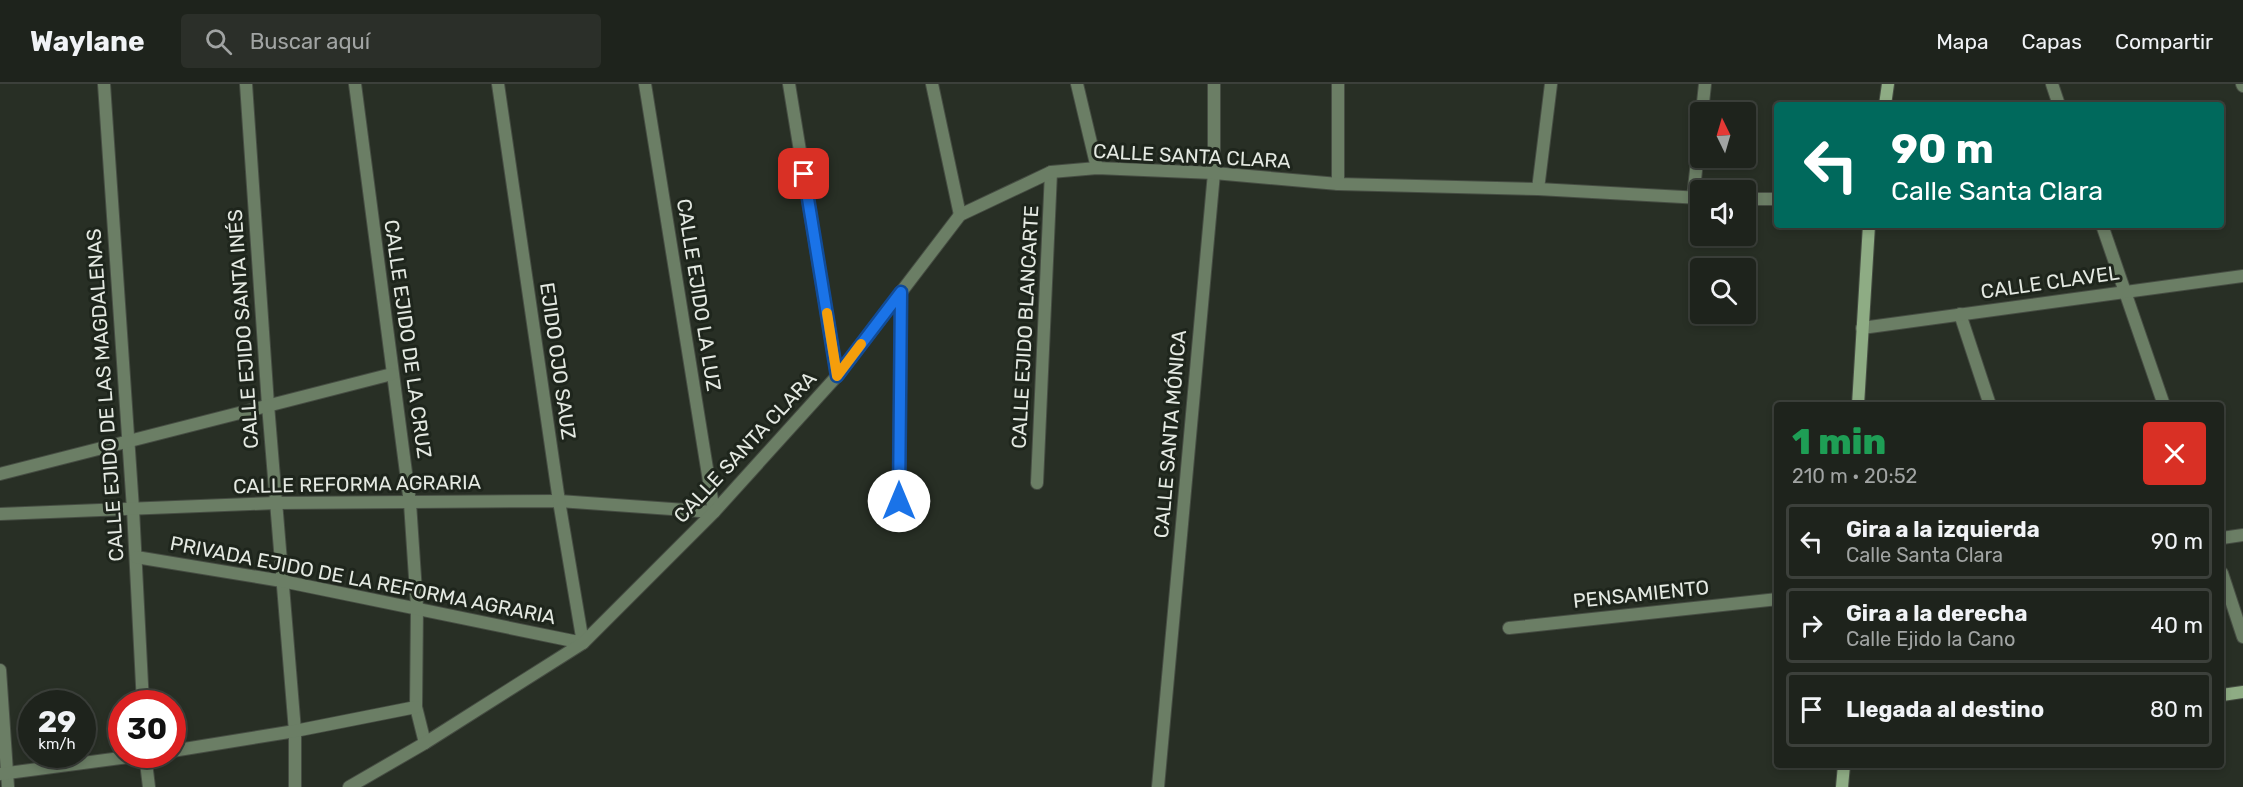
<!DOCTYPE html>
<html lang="es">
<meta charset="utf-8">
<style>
:root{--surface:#1e231c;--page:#2b2f29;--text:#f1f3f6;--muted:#a1a4a3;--line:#3c403b}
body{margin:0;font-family:Rubik,sans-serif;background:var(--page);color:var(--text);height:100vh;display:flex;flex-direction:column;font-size:22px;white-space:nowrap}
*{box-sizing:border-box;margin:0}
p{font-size:20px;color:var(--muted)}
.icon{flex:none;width:33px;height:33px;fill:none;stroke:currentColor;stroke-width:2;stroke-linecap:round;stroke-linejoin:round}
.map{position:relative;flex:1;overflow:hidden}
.details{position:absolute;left:1774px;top:318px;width:450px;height:366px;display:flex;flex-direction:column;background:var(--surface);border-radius:6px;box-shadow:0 3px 9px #0003,0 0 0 2px var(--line)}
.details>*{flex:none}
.hud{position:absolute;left:1774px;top:18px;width:450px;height:126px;border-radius:6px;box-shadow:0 3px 9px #0003,0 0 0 2px var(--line);background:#00695c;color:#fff;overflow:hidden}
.needle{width:39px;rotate:355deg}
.fabs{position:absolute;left:1690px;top:18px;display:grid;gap:12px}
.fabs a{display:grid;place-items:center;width:66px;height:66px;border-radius:6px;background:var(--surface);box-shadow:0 3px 9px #0003,0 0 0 2px var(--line);font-size:30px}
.speed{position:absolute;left:18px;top:606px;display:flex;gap:12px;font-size:30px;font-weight:700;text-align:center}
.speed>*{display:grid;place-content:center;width:78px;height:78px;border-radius:50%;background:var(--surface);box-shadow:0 3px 9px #0003,0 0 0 2px var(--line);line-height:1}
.speed small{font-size:15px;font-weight:400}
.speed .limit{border:9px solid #d22;background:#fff;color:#111}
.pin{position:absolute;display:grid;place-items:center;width:51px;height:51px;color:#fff;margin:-26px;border-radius:12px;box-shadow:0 3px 9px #0006}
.me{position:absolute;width:66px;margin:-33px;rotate:0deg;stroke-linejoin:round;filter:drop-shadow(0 0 4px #0008)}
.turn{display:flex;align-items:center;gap:21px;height:126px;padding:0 18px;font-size:27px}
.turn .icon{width:78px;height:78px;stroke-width:2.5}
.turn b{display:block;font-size:42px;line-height:51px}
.round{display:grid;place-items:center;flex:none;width:63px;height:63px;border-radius:6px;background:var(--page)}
.summary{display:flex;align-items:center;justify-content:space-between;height:102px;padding:0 18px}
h1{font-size:36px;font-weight:800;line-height:45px;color:#1e9e55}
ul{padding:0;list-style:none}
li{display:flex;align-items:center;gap:18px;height:75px;margin:0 12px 9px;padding:0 6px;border:3px solid var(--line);border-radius:6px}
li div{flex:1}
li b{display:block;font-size:22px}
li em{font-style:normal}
header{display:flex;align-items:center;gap:36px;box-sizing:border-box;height:84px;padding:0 30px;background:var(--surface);border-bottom:2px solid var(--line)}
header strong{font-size:28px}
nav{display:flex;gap:33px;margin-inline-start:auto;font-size:21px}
.search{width:420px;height:54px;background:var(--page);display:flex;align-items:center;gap:15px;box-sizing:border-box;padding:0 21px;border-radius:6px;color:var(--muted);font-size:22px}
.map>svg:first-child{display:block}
</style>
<header>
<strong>Waylane</strong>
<div class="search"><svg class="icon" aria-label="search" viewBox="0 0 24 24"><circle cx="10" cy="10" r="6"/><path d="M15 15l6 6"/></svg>Buscar aquí</div>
<nav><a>Mapa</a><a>Capas</a><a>Compartir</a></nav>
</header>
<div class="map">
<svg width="2243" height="703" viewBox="0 0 2243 703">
<rect width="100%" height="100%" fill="#282f25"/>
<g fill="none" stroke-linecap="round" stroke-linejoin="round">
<defs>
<g id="minor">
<polyline points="104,0 133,425 143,620"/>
<polyline points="246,0 268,321 295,647 295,703"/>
<polyline points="355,0 410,419 417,523 416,623 425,659"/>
<polyline points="789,0 837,292"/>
<polyline points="932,0 960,131"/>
<polyline points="2052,0 2059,21"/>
<polyline points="2242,0 2243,2"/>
<polyline points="1702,28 1705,0"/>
<polyline points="1338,100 1338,0"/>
<polyline points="1538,105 1551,0"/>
<polyline points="1693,114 1701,40"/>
<polyline points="2102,141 2164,321"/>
<polyline points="1960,230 1990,321"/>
<polyline points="0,390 392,290"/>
<polyline points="1037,399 1051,88"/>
<polyline points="899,417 901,209"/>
<polyline points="0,430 276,419 559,417 714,428 645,0"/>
<polyline points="2222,454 2243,451"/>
<polyline points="136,473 282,497 583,559 559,417 498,0"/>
<polyline points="2222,489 2243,553"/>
<polyline points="1509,544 1778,515"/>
<polyline points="0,586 8,703"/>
<polyline points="172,667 295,647 416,623"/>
<polyline points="145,670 149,703"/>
<polyline points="0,690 151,670"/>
<polyline points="1158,703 1214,89 1214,0"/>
</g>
<g id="tertiary">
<polyline points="1077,0 1097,84"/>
<polyline points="1746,115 1778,115"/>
<polyline points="1862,244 2243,192"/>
<polyline points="349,703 425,659 583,559 714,428 837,292 960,131 1051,88 1097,84 1214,89 1338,100 1538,105 1701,114"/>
</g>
<g id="secondary">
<polyline points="1885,21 1888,0"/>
<polyline points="1858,321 1869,141"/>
<polyline points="2222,611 2243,608"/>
<polyline points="1842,703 1844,681"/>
</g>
</defs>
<!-- minor casing -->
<use href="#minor" stroke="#464d43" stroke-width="14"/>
<!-- tertiary casing -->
<use href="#tertiary" stroke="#464d43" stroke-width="14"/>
<!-- secondary casing -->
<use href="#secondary" stroke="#464d43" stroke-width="14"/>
<!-- minor -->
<use href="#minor" stroke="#6b7e65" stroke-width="12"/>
<!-- tertiary -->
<use href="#tertiary" stroke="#6b7e65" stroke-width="12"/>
<!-- secondary -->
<use href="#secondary" stroke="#8eac84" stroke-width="12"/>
</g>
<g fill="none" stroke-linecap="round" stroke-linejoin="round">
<defs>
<polyline id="route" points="804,90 837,292 901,208 899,417"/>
</defs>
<!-- route casing -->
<use href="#route" stroke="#114b97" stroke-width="15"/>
<!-- route -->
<use href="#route" stroke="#1a73e8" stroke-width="10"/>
<!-- slow -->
<polyline stroke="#f59e0b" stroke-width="10" points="827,229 837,292 861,260"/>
</g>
<g text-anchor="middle" stroke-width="6" stroke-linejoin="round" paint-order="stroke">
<!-- street labels -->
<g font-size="20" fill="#e4e9e2" stroke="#1e251c">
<text transform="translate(1192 72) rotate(3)" y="7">CALLE SANTA CLARA</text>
<text transform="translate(2050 198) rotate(-8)" y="7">CALLE CLAVEL</text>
<text transform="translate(699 211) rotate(81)" y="7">CALLE EJIDO LA LUZ</text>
<text transform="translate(1025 243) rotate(-87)" y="7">CALLE EJIDO BLANCARTE</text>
<text transform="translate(243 245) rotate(-94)" y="7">CALLE EJIDO SANTA INÉS</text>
<text transform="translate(408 255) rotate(82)" y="7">CALLE EJIDO DE LA CRUZ</text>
<text transform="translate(558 277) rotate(82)" y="7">EJIDO OJO SAUZ</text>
<text transform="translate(105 311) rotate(-94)" y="7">CALLE EJIDO DE LAS MAGDALENAS</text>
<text transform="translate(1170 350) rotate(-85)" y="7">CALLE SANTA MÓNICA</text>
<text transform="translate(745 363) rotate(-47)" y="7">CALLE SANTA CLARA</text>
<text transform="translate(357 400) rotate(-1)" y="7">CALLE REFORMA AGRARIA</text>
<text transform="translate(363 496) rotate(11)" y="7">PRIVADA EJIDO DE LA REFORMA AGRARIA</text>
<text transform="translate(1641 510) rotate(-6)" y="7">PENSAMIENTO</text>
</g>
</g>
</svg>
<div class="fabs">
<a><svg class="needle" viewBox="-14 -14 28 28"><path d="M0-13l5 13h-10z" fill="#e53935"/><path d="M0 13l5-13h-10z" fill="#a1a4a3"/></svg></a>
<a><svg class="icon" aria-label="sound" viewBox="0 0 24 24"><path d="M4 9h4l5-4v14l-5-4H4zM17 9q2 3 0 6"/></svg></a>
<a><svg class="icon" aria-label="search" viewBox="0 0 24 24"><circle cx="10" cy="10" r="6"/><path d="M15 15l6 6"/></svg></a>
</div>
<div class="speed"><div>29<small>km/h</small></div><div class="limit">30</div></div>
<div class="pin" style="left:804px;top:90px;background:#d93025"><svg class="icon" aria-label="arrive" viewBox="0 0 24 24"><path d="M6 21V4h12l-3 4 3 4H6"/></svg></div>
<svg class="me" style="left:899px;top:417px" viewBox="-20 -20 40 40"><circle r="19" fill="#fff"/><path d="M0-13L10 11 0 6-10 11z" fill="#1a73e8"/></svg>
<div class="hud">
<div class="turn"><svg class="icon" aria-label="left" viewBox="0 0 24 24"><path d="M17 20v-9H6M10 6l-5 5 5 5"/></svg><div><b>90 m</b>Calle Santa Clara</div></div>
</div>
<section class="details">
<div class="summary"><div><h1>1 min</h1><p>210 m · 20:52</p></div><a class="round" style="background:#d93025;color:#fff"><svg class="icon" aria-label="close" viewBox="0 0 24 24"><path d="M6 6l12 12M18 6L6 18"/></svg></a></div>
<ul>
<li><svg class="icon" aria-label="left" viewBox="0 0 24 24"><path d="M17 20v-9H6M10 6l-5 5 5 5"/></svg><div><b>Gira a la izquierda</b><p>Calle Santa Clara</p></div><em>90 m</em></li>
<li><svg class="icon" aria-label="right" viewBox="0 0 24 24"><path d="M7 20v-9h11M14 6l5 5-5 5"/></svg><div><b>Gira a la derecha</b><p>Calle Ejido la Cano</p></div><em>40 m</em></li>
<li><svg class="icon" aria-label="arrive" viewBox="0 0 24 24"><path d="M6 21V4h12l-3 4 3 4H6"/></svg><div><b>Llegada al destino</b></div><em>80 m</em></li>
</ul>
</section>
</div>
